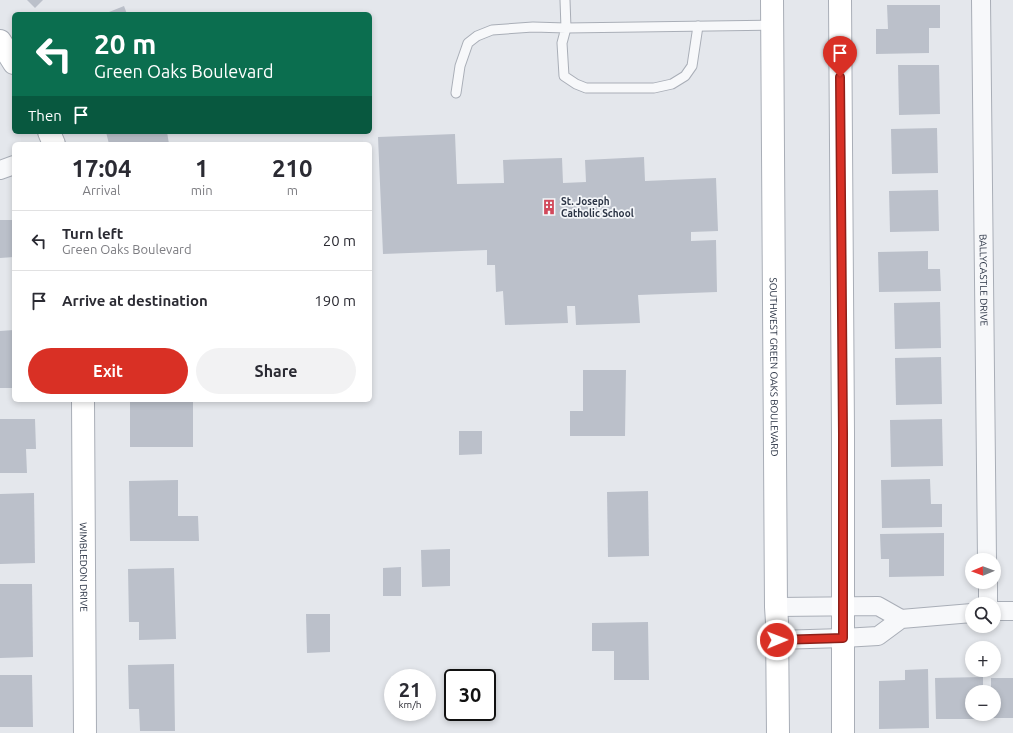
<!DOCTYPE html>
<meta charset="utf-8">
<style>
:root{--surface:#fff;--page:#f2f2f3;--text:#2b2b33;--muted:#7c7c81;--line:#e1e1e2;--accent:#d93025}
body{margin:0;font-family:Ubuntu,sans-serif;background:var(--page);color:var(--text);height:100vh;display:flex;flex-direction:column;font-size:15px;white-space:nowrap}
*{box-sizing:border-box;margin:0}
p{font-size:13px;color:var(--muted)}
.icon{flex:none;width:22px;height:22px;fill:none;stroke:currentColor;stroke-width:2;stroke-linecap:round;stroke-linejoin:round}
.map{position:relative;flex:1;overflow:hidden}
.side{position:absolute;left:12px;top:142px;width:360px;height:260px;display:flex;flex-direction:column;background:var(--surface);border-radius:6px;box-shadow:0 2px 6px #0003}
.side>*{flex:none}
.top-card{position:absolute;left:12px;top:12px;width:360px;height:122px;border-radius:6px;box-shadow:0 2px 6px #0003;background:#0b6e4f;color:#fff;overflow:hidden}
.needle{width:26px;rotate:269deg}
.tools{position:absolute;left:965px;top:553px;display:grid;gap:8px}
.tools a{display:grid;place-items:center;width:36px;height:36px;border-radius:50%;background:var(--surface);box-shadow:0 2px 6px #0003;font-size:20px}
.speed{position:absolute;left:384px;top:669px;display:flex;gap:8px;font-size:20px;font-weight:700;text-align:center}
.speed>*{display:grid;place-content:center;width:52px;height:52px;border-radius:50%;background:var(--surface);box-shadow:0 2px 6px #0003;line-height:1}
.speed small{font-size:10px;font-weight:400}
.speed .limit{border:2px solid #111;border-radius:6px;background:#fff;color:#111}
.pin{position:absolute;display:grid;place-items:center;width:34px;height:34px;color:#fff;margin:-41px -17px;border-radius:50% 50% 50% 0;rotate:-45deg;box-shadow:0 0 4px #0007}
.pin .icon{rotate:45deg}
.me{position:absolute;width:44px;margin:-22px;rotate:89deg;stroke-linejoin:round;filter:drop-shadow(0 0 3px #0008)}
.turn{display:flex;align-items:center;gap:14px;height:84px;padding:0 16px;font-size:18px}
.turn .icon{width:52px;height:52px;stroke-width:2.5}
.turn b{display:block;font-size:28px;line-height:34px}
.then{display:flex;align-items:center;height:38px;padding:0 16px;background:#0003;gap:8px;font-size:15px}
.eta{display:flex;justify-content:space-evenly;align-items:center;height:68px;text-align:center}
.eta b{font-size:24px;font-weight:700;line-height:28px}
.action{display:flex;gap:8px;margin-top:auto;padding:8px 16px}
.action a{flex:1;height:46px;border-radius:24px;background:var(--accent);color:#fff;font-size:16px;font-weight:700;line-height:46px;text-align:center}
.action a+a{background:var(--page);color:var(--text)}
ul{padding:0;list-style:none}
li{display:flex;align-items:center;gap:12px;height:60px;padding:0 16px;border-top:1px solid var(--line)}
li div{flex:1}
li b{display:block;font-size:15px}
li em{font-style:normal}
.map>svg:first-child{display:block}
</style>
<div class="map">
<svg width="1013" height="733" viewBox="0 0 1013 733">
<rect width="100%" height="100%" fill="#e4e7ec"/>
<!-- building -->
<g fill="#bbc0ca">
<polygon points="27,0 43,0 35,8"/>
<polygon points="887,5 940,5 940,28 929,28 929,53 876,54 876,29 888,29"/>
<polygon points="124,6 127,14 104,14"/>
<polygon points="898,65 939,65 940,114 899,115"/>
<polygon points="937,128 938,173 892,174 891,129"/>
<polygon points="106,132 167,132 169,144 109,144"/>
<polygon points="455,134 457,184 504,183 503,160 562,158 563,183 586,182 585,160 644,157 645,181 716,178 718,231 691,232 691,241 716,240 717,292 638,295 640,323 576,325 575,306 567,306 568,323 505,325 503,291 496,292 495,265 487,265 487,250 383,254 378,137"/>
<polygon points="938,190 939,231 890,232 889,191"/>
<polygon points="0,220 14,220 14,257 0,258"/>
<polygon points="928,251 928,269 940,269 941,291 879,292 878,252"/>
<polygon points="940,302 941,348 895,349 894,303"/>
<polygon points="14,330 14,388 0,388 0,331"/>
<polygon points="941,357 942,404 896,405 895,358"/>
<polygon points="583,370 626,370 625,436 570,436 570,411 583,411"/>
<rect x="130" y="400" width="63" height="47"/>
<polygon points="0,419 35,419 36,449 26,449 27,473 0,473"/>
<polygon points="942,419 943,466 891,467 890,420"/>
<polygon points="459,431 482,431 482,454 459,455"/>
<polygon points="930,479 931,504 942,504 942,527 882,528 881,480"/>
<polygon points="178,480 178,516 198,516 199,541 130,541 129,481"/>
<polygon points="648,491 649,556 608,557 607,492"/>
<polygon points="34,493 35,563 0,564 0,494"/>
<polygon points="944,533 944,576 889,577 889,559 881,559 880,534"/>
<polygon points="450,549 450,586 422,587 421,550"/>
<polygon points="401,567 401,596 383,596 383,568"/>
<polygon points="174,568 176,639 139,640 139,622 129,622 128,569"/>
<polygon points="0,584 32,584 33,657 0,658"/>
<polygon points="306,614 330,614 330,652 307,653"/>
<polygon points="648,622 649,680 614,680 614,651 592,651 592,623"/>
<polygon points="174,664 175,731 140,731 139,709 129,709 128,665"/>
<polygon points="928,669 929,728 879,729 879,681 905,680 905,670"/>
<polygon points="0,675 32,675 33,727 0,727"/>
<polygon points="983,677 983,692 972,692 972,714 983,714 983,719 936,719 935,678"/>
<polygon points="991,678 1013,678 1013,718 992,718 992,714 994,714 994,692 991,692"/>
</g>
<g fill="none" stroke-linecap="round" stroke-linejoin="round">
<defs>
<g id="lane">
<polyline points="565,0 566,28 773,25"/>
<polyline points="456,93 460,66 468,43 477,36 492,30 533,27 566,28 562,43 564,76 576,84 586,88 654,88 672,84 685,76 692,66 698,26"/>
</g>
<g id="street">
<path id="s1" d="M981,0L987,560"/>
<polyline points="0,170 14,165"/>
<polyline points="988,582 988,604"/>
<polyline points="776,607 878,606 901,619"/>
<polyline points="994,611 1013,611"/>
<polyline points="777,640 843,638 878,636 901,619 972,613"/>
</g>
<g id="secondary">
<path id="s2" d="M772,0L776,607L777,622L778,733"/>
<polyline points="840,0 843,433 843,733"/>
<polyline points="0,41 14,63"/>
<polyline points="49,132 54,144"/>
<path id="s3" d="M83,400L85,733"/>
</g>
</defs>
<!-- lane casing -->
<use href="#lane" stroke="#a9aeb7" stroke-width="11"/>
<!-- street casing -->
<use href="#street" stroke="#a9aeb7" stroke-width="20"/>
<!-- secondary casing -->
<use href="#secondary" stroke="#a9aeb7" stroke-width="24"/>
<!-- lane -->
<use href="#lane" stroke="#f7f8fa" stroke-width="9"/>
<!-- street -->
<use href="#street" stroke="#f7f8fa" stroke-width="18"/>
<!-- secondary -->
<use href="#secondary" stroke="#fff" stroke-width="22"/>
</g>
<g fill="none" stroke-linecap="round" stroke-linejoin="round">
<defs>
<polyline id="route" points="777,640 843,638 843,433 840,77"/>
</defs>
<!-- route casing -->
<use href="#route" stroke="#8d1f18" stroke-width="10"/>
<!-- route -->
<use href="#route" stroke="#d93025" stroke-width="7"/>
</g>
<!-- icons -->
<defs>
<symbol id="building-bare" viewBox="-9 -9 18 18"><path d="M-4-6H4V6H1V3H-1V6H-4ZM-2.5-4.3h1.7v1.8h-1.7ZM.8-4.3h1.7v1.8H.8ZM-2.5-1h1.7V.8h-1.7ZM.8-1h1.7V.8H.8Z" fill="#d1495b" stroke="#f4f6f9" stroke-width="2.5" paint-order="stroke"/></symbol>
</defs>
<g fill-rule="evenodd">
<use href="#building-bare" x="538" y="196" width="22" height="22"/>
</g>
<g text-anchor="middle" stroke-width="3.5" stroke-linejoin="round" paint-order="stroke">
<!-- poi labels -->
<g font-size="10" font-weight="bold" fill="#2b3445" stroke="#f4f6f9" text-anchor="start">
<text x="561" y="205">St. Joseph<tspan x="561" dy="12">Catholic School</tspan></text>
</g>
<!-- street labels -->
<g font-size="10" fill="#2b3445" stroke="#f4f6f9">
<text dy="4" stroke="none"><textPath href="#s1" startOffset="280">BALLYCASTLE DRIVE</textPath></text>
<text dy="4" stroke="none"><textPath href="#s2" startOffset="367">SOUTHWEST GREEN OAKS BOULEVARD</textPath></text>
<text dy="4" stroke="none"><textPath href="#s3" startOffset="167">WIMBLEDON DRIVE</textPath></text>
</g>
</g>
</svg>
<div class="tools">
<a><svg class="needle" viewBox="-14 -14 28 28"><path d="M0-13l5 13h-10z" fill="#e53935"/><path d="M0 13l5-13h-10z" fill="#7c7c81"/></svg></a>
<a><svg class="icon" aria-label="search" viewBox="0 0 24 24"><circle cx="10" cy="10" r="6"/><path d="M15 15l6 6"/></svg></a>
<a>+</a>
<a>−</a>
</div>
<div class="speed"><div>21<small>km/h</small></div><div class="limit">30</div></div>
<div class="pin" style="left:840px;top:77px;background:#d93025"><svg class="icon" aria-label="arrive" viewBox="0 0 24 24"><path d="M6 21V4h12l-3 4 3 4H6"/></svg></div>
<svg class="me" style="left:777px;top:640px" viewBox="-20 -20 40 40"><circle r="17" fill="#d93025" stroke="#fff" stroke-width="3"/><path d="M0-11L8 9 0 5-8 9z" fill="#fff"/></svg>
<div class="top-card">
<div class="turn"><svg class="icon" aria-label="left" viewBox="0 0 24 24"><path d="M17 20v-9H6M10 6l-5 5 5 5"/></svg><div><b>20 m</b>Green Oaks Boulevard</div></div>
<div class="then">Then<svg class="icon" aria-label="arrive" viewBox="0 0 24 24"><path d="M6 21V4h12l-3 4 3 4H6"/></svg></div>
</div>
<section class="side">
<div class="eta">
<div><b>17:04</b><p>Arrival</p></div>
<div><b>1</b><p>min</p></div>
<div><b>210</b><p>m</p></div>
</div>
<ul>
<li><svg class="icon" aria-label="left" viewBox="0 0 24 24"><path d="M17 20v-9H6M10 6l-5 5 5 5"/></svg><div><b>Turn left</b><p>Green Oaks Boulevard</p></div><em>20 m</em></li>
<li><svg class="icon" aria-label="arrive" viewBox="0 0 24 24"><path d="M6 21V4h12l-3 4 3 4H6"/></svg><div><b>Arrive at destination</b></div><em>190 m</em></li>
</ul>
<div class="action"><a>Exit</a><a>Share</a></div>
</section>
</div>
